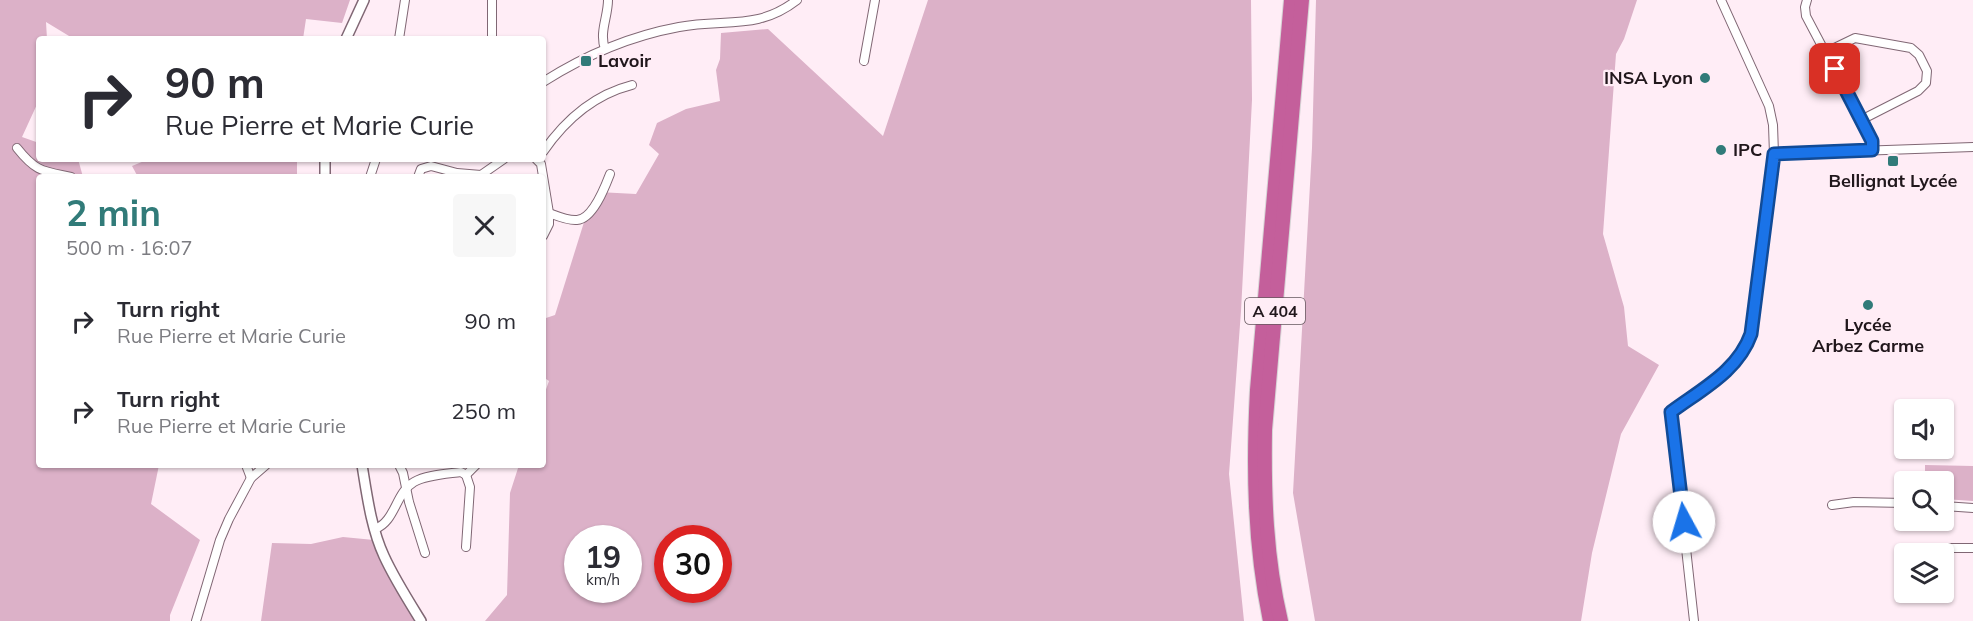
<!DOCTYPE html>
<meta charset="utf-8">
<style>
:root{--surface:#fff;--page:#f7f7f7;--text:#2b2b33;--muted:#7c7c81;--accent:#317b79}
body{margin:0;font-family:Mulish,sans-serif;background:var(--page);color:var(--text);height:100vh;display:flex;flex-direction:column;font-size:22px;white-space:nowrap}
*{box-sizing:border-box;margin:0}
p{font-size:20px;color:var(--muted)}
.icon{flex:none;width:33px;height:33px;fill:none;stroke:currentColor;stroke-width:2;stroke-linecap:round;stroke-linejoin:round}
.map{position:relative;flex:1;overflow:hidden}
.sheet{position:absolute;left:36px;top:174px;width:510px;height:294px;display:flex;flex-direction:column;background:var(--surface);border-radius:6px;box-shadow:0 2px 4px #0004}
.sheet>*{flex:none}
.hud{position:absolute;left:36px;top:36px;width:510px;height:126px;border-radius:6px;box-shadow:0 2px 4px #0004;background:#fff;color:var(--text);overflow:hidden}
.buttons{position:absolute;left:1894px;top:399px;display:grid;gap:12px}
.buttons a{display:grid;place-items:center;width:60px;height:60px;border-radius:6px;background:var(--surface);box-shadow:0 2px 4px #0004;font-size:30px}
.speed{position:absolute;left:564px;top:525px;display:flex;gap:12px;font-size:30px;font-weight:700;text-align:center}
.speed>*{display:grid;place-content:center;width:78px;height:78px;border-radius:50%;background:var(--surface);box-shadow:0 2px 4px #0004;line-height:1}
.speed small{font-size:15px;font-weight:400}
.speed .limit{border:9px solid #d22;background:#fff;color:#111}
.pin{position:absolute;display:grid;place-items:center;width:51px;height:51px;color:#fff;margin:-26px;border-radius:12px;box-shadow:0 3px 9px #0006}
.me{position:absolute;width:66px;margin:-33px;rotate:354deg;stroke-linejoin:round;filter:drop-shadow(0 0 4px #0008)}
.turn{display:flex;align-items:center;gap:21px;height:126px;padding:0 30px;font-size:27px}
.turn .icon{width:78px;height:78px;stroke-width:2.5}
.turn b{display:block;font-size:42px;line-height:51px}
.round{display:grid;place-items:center;flex:none;width:63px;height:63px;border-radius:6px;background:var(--page)}
.overview{display:flex;align-items:center;justify-content:space-between;height:102px;padding:0 30px}
h1{font-size:36px;font-weight:700;line-height:45px;color:var(--accent)}
ul{padding:0;list-style:none}
li{display:flex;align-items:center;gap:18px;height:90px;padding:0 30px}
li div{flex:1}
li b{display:block;font-size:22px}
li em{font-style:normal}
.map>svg:first-child{display:block}
</style>
<div class="map">
<svg width="1973" height="621" viewBox="0 0 1973 621">
<rect width="100%" height="100%" fill="#ffedf6"/>
<!-- green -->
<g fill="#dcb1c8" fill-rule="evenodd">
<polygon points="0,0 350,0 342,23 306,19 303,39 74,39 46,22 47,39 39,39 39,100 22,137 39,143 39,159 78,159 83,177 39,177 39,465 159,465 151,504 200,540 170,615 170,621 0,621"/>
<path d="M928,0H1251L1252,100L1241,311L1229,474L1244,621H485L507,595L510,493L519,465H543V398L549,381L543,377V319L555,315L585,219L598,192L636,194L659,154L649,145L657,123L686,109L720,101L716,70L720,59L721,33L768,29L883,136ZM578,538H628V590H578ZM668,538H718V590H668Z"/>
<polygon points="1316,0 1637,0 1624,39 1616,54 1603,234 1624,307 1628,346 1659,365 1621,434 1592,553 1581,621 1315,621 1293,493 1312,148"/>
<polygon points="149,159 297,159 297,177 138,177 132,166"/>
<polygon points="1925,465 1973,466 1973,501 1944,499 1944,482 1925,481"/>
<polygon points="343,537 374,540 419,621 261,621 272,543 311,544"/>
</g>
<g fill="none" stroke-linecap="round" stroke-linejoin="round">
<defs>
<g id="minor">
<polyline points="492,0 492,39"/>
<polyline points="1721,0 1769,106 1773,125 1774,154"/>
<polyline points="1807,0 1805,7 1806,16 1872,141 1872,150"/>
<polyline points="399,39 405,0"/>
<path d="M605,49C599,32 608,17 608,0"/>
<polyline points="1826,52 1855,38 1911,48 1919,55 1927,71 1926,83 1918,91 1861,120"/>
<polyline points="864,61 875,0"/>
<path d="M543,82C584,56 630,36 679,27C725,18 757,31 797,0"/>
<path d="M17,148C36,172 43,171 71,177"/>
<path d="M543,152C565,120 593,95 632,85"/>
<polyline points="536,159 541,164 549,213 549,224 543,236"/>
<polyline points="370,177 376,159"/>
<polyline points="418,177 421,169 431,166 457,173 481,175"/>
<polyline points="482,177 481,175 504,159"/>
<path d="M549,213C557,216 569,221 577,220C593,219 605,187 610,174"/>
<polyline points="246,465 251,478"/>
<polyline points="399,465 403,473 409,502 425,553"/>
<polyline points="1832,505 1854,502 1905,503"/>
<polyline points="1944,506 1973,508"/>
<path d="M375,529C396,521 395,493 414,482C426,475 446,474 461,472L466,475L476,465"/>
<polyline points="466,547 470,487 466,475"/>
<polyline points="1937,553 1939,549 1943,548 1973,548"/>
<polyline points="196,621 220,540 229,519 251,478 266,465"/>
<path d="M1694,621L1671,412C1702,389 1738,371 1751,334L1774,154L1973,147"/>
</g>
<g id="tertiary">
<polyline points="346,39 364,0"/>
<polyline points="325,177 325,159"/>
<path d="M362,465C367,495 371,528 384,556C394,578 408,600 421,621"/>
</g>
<g id="motorway">
<path d="M1270,621C1254,544 1253,468 1257,390L1291,0"/>
<path d="M1281,621C1266,558 1264,495 1265,430L1302,0"/>
</g>
</defs>
<!-- minor casing -->
<use href="#minor" stroke="#806774" stroke-width="10"/>
<!-- tertiary casing -->
<use href="#tertiary" stroke="#806774" stroke-width="12"/>
<!-- motorway casing -->
<use href="#motorway" stroke="#d7d5d6" stroke-width="16"/>
<!-- minor -->
<use href="#minor" stroke="#fff" stroke-width="8"/>
<!-- tertiary -->
<use href="#tertiary" stroke="#fff" stroke-width="9"/>
<!-- motorway -->
<use href="#motorway" stroke="#c45f9b" stroke-width="14"/>
</g>
<g fill="none" stroke-linecap="round" stroke-linejoin="round">
<defs>
<path id="route" d="M1684,522L1671,412C1702,389 1738,371 1751,334L1774,154L1872,150V141L1835,69"/>
</defs>
<!-- route casing -->
<use href="#route" stroke="#114b97" stroke-width="15"/>
<!-- route -->
<use href="#route" stroke="#1a73e8" stroke-width="10"/>
</g>
<!-- markers -->
<g fill="#317b79" stroke="#ffedf6" stroke-width="2">
<rect x="580" y="55" width="12" height="12" rx="3"/>
<circle cx="1705" cy="78" r="6"/>
<circle cx="1721" cy="150" r="6"/>
<rect x="1887" y="155" width="12" height="12" rx="3"/>
<circle cx="1868" cy="305" r="6"/>
</g>
<g text-anchor="middle" stroke-width="4.5" stroke-linejoin="round" paint-order="stroke">
<!-- shield labels -->
<rect fill="#ffedf6" stroke="#64575d" stroke-width="1.5" x="1245" y="298" width="60" height="26" rx="4.5"/>
<g font-size="16" font-weight="bold" fill="#21171c">
<text x="1275" y="317">A 404</text>
</g>
<!-- poi labels -->
<g font-size="18" font-weight="bold" fill="#21171c" stroke="#ffedf6" text-anchor="start">
<text x="598" y="67">Lavoir</text>
<text x="1693" y="84" text-anchor="end">INSA Lyon</text>
<text x="1733" y="156">IPC</text>
<text x="1893" y="187" text-anchor="middle">Bellignat Lycée</text>
<text x="1868" y="331" text-anchor="middle">Lycée<tspan x="1868" dy="21">Arbez Carme</tspan></text>
</g>
</g>
</svg>
<div class="buttons">
<a><svg class="icon" aria-label="sound" viewBox="0 0 24 24"><path d="M4 9h4l5-4v14l-5-4H4zM17 9q2 3 0 6"/></svg></a>
<a><svg class="icon" aria-label="search" viewBox="0 0 24 24"><circle cx="10" cy="10" r="6"/><path d="M15 15l6 6"/></svg></a>
<a><svg class="icon" aria-label="layers" viewBox="0 0 24 24"><path d="M12 4l9 5-9 5-9-5zM3 14l9 5 9-5"/></svg></a>
</div>
<div class="speed"><div>19<small>km/h</small></div><div class="limit">30</div></div>
<div class="pin" style="left:1835px;top:69px;background:#d93025"><svg class="icon" aria-label="arrive" viewBox="0 0 24 24"><path d="M6 21V4h12l-3 4 3 4H6"/></svg></div>
<svg class="me" style="left:1684px;top:522px" viewBox="-20 -20 40 40"><circle r="19" fill="#fff"/><path d="M0-13L10 11 0 6-10 11z" fill="#1a73e8"/></svg>
<div class="hud">
<div class="turn"><svg class="icon" aria-label="right" viewBox="0 0 24 24"><path d="M7 20v-9h11M14 6l5 5-5 5"/></svg><div><b>90 m</b>Rue Pierre et Marie Curie</div></div>
</div>
<section class="sheet">
<div class="overview"><div><h1>2 min</h1><p>500 m · 16:07</p></div><a class="round"><svg class="icon" aria-label="close" viewBox="0 0 24 24"><path d="M6 6l12 12M18 6L6 18"/></svg></a></div>
<ul>
<li><svg class="icon" aria-label="right" viewBox="0 0 24 24"><path d="M7 20v-9h11M14 6l5 5-5 5"/></svg><div><b>Turn right</b><p>Rue Pierre et Marie Curie</p></div><em>90 m</em></li>
<li><svg class="icon" aria-label="right" viewBox="0 0 24 24"><path d="M7 20v-9h11M14 6l5 5-5 5"/></svg><div><b>Turn right</b><p>Rue Pierre et Marie Curie</p></div><em>250 m</em></li>
</ul>
</section>
</div>
